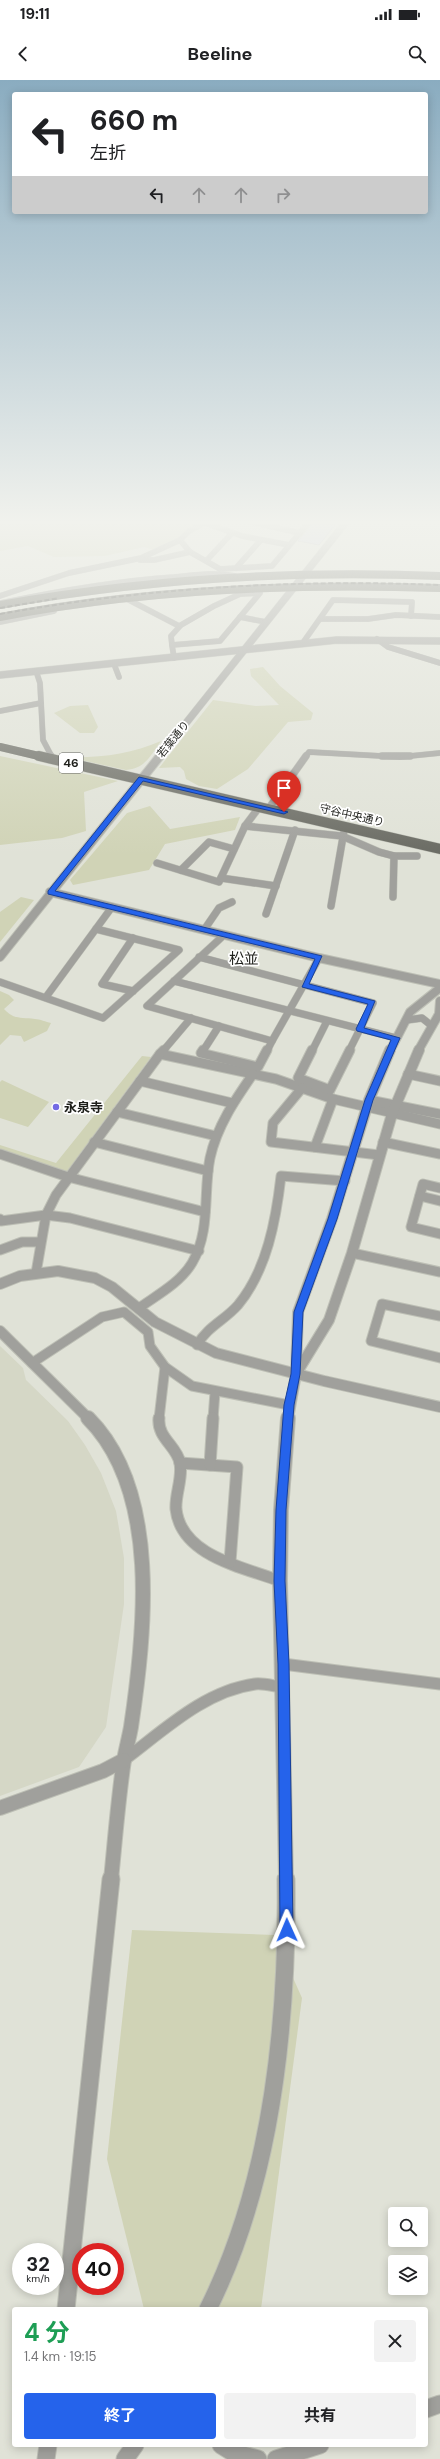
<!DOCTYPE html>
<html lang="ja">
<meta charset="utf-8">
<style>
:root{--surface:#fff;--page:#f2f2f2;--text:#202124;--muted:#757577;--accent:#2563eb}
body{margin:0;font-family:"DM Sans","Noto Sans JP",sans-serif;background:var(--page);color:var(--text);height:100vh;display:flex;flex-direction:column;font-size:15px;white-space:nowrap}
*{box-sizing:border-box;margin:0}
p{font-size:13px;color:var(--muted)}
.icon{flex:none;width:22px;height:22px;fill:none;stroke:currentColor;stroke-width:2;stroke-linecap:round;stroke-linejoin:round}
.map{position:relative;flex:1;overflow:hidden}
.sheet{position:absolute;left:12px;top:2227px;width:416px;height:140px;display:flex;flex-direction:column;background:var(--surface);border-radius:4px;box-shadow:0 2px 10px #0003}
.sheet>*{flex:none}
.banner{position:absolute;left:12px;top:12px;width:416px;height:122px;border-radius:4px;box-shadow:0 2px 10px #0003;background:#fff;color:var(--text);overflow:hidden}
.tools{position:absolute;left:388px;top:2127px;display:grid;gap:8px}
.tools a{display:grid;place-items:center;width:40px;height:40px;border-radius:4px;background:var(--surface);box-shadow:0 2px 10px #0003;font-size:20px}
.speed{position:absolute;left:12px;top:2163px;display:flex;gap:8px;font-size:20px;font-weight:700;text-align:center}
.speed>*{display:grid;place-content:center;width:52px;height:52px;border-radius:50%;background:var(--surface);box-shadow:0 2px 10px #0003;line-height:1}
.speed small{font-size:10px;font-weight:400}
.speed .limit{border:6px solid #d22;background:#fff;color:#111}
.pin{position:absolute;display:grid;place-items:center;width:34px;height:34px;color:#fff;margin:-41px -17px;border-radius:50% 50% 50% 0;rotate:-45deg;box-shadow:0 0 4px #0007}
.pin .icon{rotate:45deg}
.me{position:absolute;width:44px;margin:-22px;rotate:359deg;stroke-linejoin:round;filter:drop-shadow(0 0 3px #0008)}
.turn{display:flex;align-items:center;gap:14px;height:84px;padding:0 12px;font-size:18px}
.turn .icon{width:52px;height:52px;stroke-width:2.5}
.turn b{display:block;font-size:28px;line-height:34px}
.lanes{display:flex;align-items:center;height:38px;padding:0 12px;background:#0003;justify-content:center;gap:20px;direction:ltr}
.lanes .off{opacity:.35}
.round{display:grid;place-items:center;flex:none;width:42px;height:42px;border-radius:4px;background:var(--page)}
.head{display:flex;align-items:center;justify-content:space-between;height:68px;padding:0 12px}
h1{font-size:24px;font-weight:700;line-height:30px;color:#1e9e55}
.button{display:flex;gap:8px;margin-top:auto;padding:8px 12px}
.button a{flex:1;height:46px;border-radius:4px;background:var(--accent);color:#fff;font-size:16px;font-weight:700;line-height:46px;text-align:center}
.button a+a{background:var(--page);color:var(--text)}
.status{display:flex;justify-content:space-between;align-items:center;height:28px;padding:0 20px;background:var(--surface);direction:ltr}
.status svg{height:11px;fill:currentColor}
header{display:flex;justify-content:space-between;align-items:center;height:52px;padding:0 12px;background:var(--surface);font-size:18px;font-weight:700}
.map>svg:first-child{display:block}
</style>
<div class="status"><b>19:11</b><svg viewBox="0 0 49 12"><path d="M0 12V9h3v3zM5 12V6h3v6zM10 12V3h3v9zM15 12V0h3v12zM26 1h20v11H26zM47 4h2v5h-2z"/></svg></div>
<header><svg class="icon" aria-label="back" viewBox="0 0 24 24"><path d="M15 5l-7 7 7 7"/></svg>Beeline<svg class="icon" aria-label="search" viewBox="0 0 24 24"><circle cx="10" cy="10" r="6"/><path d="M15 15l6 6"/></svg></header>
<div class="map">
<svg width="440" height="2379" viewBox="0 0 440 2379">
<rect width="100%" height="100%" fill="#e0e2d7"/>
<!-- built -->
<polygon fill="#d5d7c6" points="0,1266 23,1288 26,1300 68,1341 85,1365 101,1393 116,1431 124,1478 124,1524 106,1647 79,1687 0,1716"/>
<!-- green -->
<g fill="#d0d3b6">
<polygon points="0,442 199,442 177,460 154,470 144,467 105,476 54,477 28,466 0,471"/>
<polygon points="263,587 280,606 313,633 311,640 288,642 248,689 217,709 199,706 186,699 184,691 180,687 159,688 213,620 256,626 279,625 251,596 250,589"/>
<polygon points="88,625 98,647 94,653 80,653 54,633 70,626"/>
<path d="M161,661C150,676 146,688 126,690L67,677C101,678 131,674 161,661Z"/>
<polygon points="0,676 118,701 84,712 86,751 62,758 0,765"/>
<polygon points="150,726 170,749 240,737 235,750 165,764 149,790 73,805 70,800 127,733"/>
<polygon points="21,817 34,820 0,862 0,832"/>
<path d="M0,911L9,915L14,920L4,929C14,940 21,937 35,939C40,939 46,942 51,943L47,951L24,962L21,956L10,955L0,965Z"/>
<polygon points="142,976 151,977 65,1094 0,1072 0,1065 56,1083"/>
<polygon points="2,1000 49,1022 28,1047 0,1038 0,1002"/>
<polygon points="132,1850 274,1855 302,1918 261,2229 144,2229 107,2079"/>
</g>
<!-- building -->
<polygon fill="#c8cae9" stroke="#b2b2bc" points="313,442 335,445 319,465 298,461"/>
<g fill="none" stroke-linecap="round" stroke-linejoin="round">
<defs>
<g id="minor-far3">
<polyline points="206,442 189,451 180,460 190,472 220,489 272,486 309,442"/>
<polyline points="251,442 300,453"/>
<polyline points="205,443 242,456 289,465"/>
<polyline points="140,480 154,480 190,472"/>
<polyline points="207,480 232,453"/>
<polyline points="236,488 260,461"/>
<polygon points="260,513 220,561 172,565 171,556 181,545 214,526 240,514"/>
<polyline points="0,516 69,493 141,478 180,460"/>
<polyline points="129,520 179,546"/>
<path d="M1,523C58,511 116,501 174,497C195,495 215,492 235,496"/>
<polyline points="240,537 266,542"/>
<polyline points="320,539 368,539 396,535 440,537"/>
<polyline points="0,542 54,531"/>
<polyline points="377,559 388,567 440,583"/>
<polyline points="302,564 333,520 412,522 411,536"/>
<polyline points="172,565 174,578"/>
<polyline points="114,584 119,597"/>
<polyline points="36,591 40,603 43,660 52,677"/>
<polyline points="0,631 41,623"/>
<polyline points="305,677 309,672 400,677 440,673"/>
</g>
<g id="minor-far2">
<polyline points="51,676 53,679"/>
<polyline points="382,676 410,676"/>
<polyline points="269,728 306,676"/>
<polyline points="245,746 342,756 379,772 394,776 417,776"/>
<polyline points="157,783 219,802 245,746 260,726"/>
<polyline points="181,790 209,762 234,769"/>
<polyline points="221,798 276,806"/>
<polyline points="393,817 394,776"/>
<polyline points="331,826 344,751"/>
<polyline points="266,834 295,750"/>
<polyline points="204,850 219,828 232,822"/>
<polyline points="224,855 147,926 272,961 319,878"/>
<polyline points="133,858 102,904 133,911"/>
<polyline points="199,877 373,923 349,971"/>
<polyline points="174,901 396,958"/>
<polyline points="0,902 103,938 179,870 96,849"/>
<polyline points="46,917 112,827"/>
<polyline points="407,940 422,938 432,946"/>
<polyline points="163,971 191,938"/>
<polyline points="203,971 219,946"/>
<polyline points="267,971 272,961"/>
<polyline points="312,971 327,941"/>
</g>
<g id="minor-far1">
<polyline points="164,970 160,974 276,999 333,1019 440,1044"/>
<polyline points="203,970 201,973 258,987 267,970"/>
<polyline points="312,970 298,998 330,1010 350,970"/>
<polyline points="408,994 440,1001"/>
<polyline points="140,1001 232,1023"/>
<polyline points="302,1008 273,1043 271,1062 379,1075"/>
<polyline points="369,1020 440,1034"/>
<polyline points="117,1032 216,1056"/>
<polyline points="94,1062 208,1091"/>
<polyline points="383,1062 440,1074"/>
<polyline points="315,1067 333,1019"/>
<polyline points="0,1074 68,1097 205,1132"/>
<polyline points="440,1108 423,1104 411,1147 440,1154"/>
<polyline points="420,1116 440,1121"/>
<polyline points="0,1139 1,1141 46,1135 70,1138 199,1171"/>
<polyline points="0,1170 22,1162 40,1162"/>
<polyline points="352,1173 440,1192"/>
<polyline points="36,1193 46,1135 56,1115 160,974"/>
<path d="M139,1228C157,1215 180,1203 192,1183C211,1151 203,1112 210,1078C217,1046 235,1020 253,994"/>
<polyline points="440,1236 382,1224 371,1261 440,1278"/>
<path d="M197,1265C207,1247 225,1240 238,1225C267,1190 276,1140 281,1096L345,1101"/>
<polyline points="32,1283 102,1237 124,1232 148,1252 150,1266 165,1287 192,1306 289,1325"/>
<polyline points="159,1339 165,1287"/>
<polyline points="213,1339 215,1312"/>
</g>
<g id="minor">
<path d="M159,1338C157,1358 177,1366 180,1383C183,1398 175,1414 176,1429C181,1476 243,1487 280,1501"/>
<polyline points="180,1383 237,1387 230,1482"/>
<polyline points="210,1385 213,1338"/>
<polyline points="283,1584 440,1604"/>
<path d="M124,1680C163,1651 204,1611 255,1604C264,1603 273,1606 282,1607"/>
</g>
<g id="tertiary-far4">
<polyline points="0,595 337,560 440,561"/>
<polyline points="159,677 346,442"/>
</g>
<g id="tertiary-far3">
<polyline points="50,812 319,878 440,904"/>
<polyline points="0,877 160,676"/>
<polyline points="390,971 410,932 440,908"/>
<polyline points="418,971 439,934 440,921"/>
</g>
<g id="tertiary-far2">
<polyline points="0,1204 20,1196 58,1191 95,1198 112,1207 155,1242 216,1273 324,1301 440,1327"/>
<polyline points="0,1251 89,1339"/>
<polyline points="296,1294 329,1240 352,1173 392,1034 419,970"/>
<polyline points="288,1339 296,1294 298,1232 332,1139 369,1020 390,970"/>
</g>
<g id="tertiary-far1">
<path d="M88,1338C161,1411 145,1553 131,1647C129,1658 126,1669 124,1680C118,1720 115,1760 111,1800"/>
<polyline points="0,1728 103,1691 124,1680"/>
<polyline points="286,1800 280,1501 281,1430 288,1338"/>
</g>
<g id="tertiary">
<polyline points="66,2229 111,1799"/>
<path d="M208,2229C272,2101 288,1941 286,1799"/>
<polyline points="426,2329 440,2324"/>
<polyline points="221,2365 232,2372 258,2379"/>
<polyline points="46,2379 48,2365"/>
<polyline points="125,2379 135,2365"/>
<polyline points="276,2379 320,2365"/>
</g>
<g id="primary-far1">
<path d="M0,525C146,499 292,490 440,496"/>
<path d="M0,537C146,509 292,503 440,508"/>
<polyline points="0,667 43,677"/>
</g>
<polyline id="primary" points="39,676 440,769"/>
</defs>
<!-- minor-far3 casing -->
<use href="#minor-far3" stroke="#bdbfb5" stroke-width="6"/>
<!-- minor-far2 casing -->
<use href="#minor-far2" stroke="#bdbfb5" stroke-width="8"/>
<!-- minor-far1 casing -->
<use href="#minor-far1" stroke="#bdbfb5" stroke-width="11"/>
<!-- minor casing -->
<use href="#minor" stroke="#bdbfb5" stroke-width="13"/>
<!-- tertiary-far4 casing -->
<use href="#tertiary-far4" stroke="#bdbfb5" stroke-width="8"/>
<!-- tertiary-far3 casing -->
<use href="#tertiary-far3" stroke="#bdbfb5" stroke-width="10"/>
<!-- tertiary-far2 casing -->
<use href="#tertiary-far2" stroke="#bdbfb5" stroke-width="12"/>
<!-- tertiary-far1 casing -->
<use href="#tertiary-far1" stroke="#bdbfb5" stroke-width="16"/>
<!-- tertiary casing -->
<use href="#tertiary" stroke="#bdbfb5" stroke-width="19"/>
<!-- primary-far1 casing -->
<use href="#primary-far1" stroke="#bdbfb5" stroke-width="8"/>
<!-- primary casing -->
<use href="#primary" stroke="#bdbfb5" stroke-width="11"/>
<!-- minor-far3 -->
<use href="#minor-far3" stroke="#a0a09c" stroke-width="5.5"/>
<!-- minor-far2 -->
<use href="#minor-far2" stroke="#a0a09c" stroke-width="7"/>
<!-- minor-far1 -->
<use href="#minor-far1" stroke="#a0a09c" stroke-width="9"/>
<!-- minor -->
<use href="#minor" stroke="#a0a09c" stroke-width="11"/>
<!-- tertiary-far4 -->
<use href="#tertiary-far4" stroke="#a0a09c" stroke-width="7"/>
<!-- tertiary-far3 -->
<use href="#tertiary-far3" stroke="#a0a09c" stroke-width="8"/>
<!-- tertiary-far2 -->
<use href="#tertiary-far2" stroke="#a0a09c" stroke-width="10"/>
<!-- tertiary-far1 -->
<use href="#tertiary-far1" stroke="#a0a09c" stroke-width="14"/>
<!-- tertiary -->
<use href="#tertiary" stroke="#a0a09c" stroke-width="17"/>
<!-- primary-far1 -->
<use href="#primary-far1" stroke="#6a6b63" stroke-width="8"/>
<!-- primary -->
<use href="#primary" stroke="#6a6b63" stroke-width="10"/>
<!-- rail -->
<g stroke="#40413c" stroke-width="2" stroke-dasharray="5 2.5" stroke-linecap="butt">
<polyline points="0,528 59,518"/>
<path d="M0,534C146,508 292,499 440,505"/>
</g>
</g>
<!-- sky -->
<linearGradient id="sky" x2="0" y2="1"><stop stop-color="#8aacc0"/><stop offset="0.57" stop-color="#f1f2ed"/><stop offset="1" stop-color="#f1f2ed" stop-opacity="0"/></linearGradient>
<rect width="440" height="776" fill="url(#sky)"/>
<!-- route -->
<polygon fill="#2563eb" stroke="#184099" points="139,697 288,732 284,734 143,701 55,811 322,876 309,904 375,921 364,948 400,958 373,1020 337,1139 303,1232 300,1294 294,1325 286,1430 285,1501 289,1584 293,1850 291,1854 287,1856 282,1854 280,1850 278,1584 274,1501 276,1430 284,1325 291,1294 294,1232 328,1139 365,1020 391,960 357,951 356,949 368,924 302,907 315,879 48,814 48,811"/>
<!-- markers -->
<circle fill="#736ae4" stroke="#fff" stroke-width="1.5" cx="56" cy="1027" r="4"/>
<g text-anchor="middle" stroke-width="3.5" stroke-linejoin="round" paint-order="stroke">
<!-- far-street labels -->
<g font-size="11" fill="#1f201c" stroke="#fff">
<text transform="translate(173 659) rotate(-51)" y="4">若葉通り</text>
<text transform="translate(352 735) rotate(13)" y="4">守谷中央通り</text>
</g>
<!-- shield labels -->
<rect fill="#fff" stroke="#626360" stroke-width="1" x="59" y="673" width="24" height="20" rx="3"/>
<g font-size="12" font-weight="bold" fill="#1f201c">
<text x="71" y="687">46</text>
</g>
<!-- poi labels -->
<g font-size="13" font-weight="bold" fill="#1f201c" stroke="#fff" text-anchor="start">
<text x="64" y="1032">永泉寺</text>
</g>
<!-- quarter labels -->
<g font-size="15" fill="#1f201c" stroke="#fff">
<text x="244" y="884">松並</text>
</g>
</g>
</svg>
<div class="tools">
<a><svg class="icon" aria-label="search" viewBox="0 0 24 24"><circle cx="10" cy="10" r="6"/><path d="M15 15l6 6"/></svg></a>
<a><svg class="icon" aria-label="layers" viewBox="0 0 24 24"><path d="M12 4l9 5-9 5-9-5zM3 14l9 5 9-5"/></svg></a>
</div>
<div class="speed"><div>32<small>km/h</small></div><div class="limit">40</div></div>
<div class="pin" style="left:284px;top:732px;background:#d93025"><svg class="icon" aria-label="arrive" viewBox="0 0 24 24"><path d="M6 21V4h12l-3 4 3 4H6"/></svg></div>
<svg class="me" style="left:287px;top:1850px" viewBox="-20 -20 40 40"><path d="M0-17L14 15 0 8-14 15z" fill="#2563eb" stroke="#fff" stroke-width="4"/></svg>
<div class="banner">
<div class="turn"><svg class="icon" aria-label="left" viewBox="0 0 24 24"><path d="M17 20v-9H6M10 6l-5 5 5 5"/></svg><div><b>660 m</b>左折</div></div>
<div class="lanes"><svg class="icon" aria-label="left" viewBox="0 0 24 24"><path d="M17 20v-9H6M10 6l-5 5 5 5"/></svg><svg class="icon off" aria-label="ahead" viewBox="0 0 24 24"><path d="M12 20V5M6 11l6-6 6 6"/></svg><svg class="icon off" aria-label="ahead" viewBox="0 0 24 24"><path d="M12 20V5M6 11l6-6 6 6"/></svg><svg class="icon off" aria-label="right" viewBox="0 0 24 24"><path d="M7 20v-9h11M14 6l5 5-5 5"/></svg></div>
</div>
<section class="sheet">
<div class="head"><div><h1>4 分</h1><p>1.4 km · 19:15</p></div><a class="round"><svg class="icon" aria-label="close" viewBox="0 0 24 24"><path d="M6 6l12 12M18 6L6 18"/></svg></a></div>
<div class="button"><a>終了</a><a>共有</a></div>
</section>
</div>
